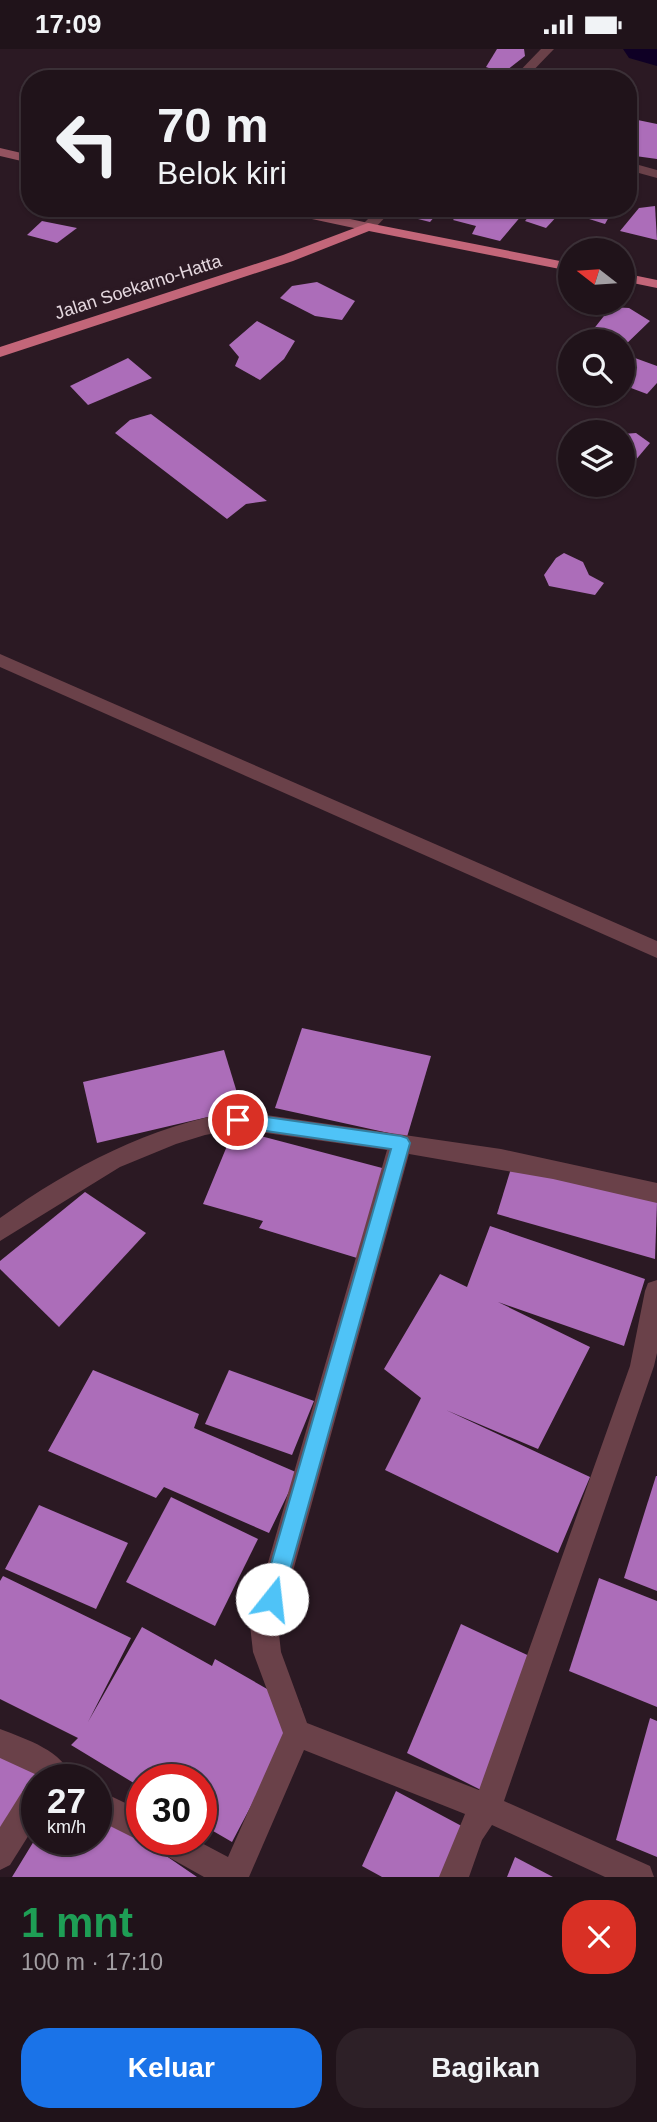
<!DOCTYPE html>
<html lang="id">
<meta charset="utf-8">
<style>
:root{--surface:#20131a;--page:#2d2027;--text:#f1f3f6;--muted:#a29ea2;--line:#3d3239;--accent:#1a73e8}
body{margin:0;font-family:Arial,sans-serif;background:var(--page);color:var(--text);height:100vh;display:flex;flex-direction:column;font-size:26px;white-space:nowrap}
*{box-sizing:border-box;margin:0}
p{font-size:23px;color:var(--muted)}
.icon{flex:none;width:38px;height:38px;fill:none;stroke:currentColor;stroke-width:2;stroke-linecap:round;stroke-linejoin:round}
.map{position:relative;height:1828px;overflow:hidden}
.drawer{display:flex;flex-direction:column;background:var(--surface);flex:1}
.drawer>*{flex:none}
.top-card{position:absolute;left:21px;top:21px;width:616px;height:147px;border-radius:28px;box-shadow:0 2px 5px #0004,0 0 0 2px var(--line);background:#20131a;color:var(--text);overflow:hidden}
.needle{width:46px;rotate:287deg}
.controls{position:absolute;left:558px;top:189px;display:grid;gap:14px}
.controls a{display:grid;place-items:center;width:77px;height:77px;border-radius:50%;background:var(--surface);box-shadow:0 2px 5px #0004,0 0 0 2px var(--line);font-size:35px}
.speed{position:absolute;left:21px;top:1715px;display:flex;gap:14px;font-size:35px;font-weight:700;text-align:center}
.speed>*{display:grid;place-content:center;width:91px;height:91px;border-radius:50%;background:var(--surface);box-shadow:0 2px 5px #0004,0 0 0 2px var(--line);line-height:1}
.speed small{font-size:18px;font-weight:400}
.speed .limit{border:10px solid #d22;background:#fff;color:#111}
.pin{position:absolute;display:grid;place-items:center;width:60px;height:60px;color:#fff;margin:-30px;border:4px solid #fff;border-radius:50%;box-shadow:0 2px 7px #0007}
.me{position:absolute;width:77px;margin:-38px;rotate:16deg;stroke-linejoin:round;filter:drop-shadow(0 0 5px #0008)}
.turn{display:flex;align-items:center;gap:24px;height:147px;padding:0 21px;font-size:32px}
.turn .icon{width:91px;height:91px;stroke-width:2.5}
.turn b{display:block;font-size:49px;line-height:60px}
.round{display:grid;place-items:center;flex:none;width:74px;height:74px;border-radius:28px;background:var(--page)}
.head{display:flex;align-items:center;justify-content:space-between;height:119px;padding:0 21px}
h1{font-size:42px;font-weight:600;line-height:52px;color:#1e9e55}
.button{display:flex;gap:14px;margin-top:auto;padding:14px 21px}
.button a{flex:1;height:80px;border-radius:28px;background:var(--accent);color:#fff;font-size:28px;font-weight:600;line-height:80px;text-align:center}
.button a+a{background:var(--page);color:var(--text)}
.status{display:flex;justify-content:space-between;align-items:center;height:49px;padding:0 35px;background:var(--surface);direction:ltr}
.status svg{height:19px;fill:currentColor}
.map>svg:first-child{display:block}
</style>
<div class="status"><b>17:09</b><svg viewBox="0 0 49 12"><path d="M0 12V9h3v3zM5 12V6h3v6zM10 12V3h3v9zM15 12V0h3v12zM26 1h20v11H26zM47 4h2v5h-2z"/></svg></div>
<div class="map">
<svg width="657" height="1828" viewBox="0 0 657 1828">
<rect width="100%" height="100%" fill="#2b1923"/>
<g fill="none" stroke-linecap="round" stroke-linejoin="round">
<!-- river -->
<polygon fill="#0f0025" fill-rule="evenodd" points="623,0 657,0 657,17 629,9"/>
</g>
<!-- building -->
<g fill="#ac6db9">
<polygon points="497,0 524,0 525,7 503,24 486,18"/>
<polygon points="628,69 657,75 657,110 628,106"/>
<polygon points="655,157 657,191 620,182 639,159"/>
<polygon points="413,159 442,159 430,173 406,167"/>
<polygon points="463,159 528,159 500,192 472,185 476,177 453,171"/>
<polygon points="536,159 546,159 560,164 546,179 525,172"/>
<polygon points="554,159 614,159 605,175"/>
<polygon points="42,172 77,179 57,194 27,186"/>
<polygon points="317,233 355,252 342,271 315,267 280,249 292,237"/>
<polygon points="611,258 629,259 650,272 623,298 623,292 585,291"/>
<polygon points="257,272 295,292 284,310 260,331 235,317 239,308 229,296"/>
<polygon points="128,309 152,329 88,356 70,337"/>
<polygon points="635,309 657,317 657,334 647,345 623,336 623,328"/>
<polygon points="151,365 267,452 246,455 227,470 115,384 130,371"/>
<polygon points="636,384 650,394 623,426 623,385"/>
<polygon points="564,504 583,513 589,526 604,534 595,546 549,537 544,526 556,509"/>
<polygon points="302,979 431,1007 407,1088 275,1059"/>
<polygon points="224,1001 242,1060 97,1094 83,1033"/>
<polygon points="234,1080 386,1120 357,1209 259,1179 263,1172 203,1155"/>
<polygon points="513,1113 657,1153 655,1210 497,1165"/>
<polygon points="85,1143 146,1184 59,1278 0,1220 0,1212"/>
<polygon points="490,1177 645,1230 624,1297 498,1253 590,1298 538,1400 446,1361 590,1428 558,1504 385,1421 421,1349 384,1320 440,1225 467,1238"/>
<polygon points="93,1321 199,1365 194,1379 298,1424 269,1484 164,1438 156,1449 48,1402"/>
<polygon points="229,1321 314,1352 292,1406 205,1375"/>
<polygon points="656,1427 657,1427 657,1542 624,1529"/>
<polygon points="171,1448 258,1490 215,1577 126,1533"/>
<polygon points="39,1456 128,1494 96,1560 5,1520"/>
<polygon points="3,1527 131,1589 88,1673 142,1578 212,1617 215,1610 302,1660 232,1793 201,1775 201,1731 142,1731 142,1739 71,1696 78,1689 0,1650 0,1532"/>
<polygon points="599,1529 657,1552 657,1658 569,1622"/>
<polygon points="461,1575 538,1611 487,1744 407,1704"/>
<polygon points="650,1669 657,1672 657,1808 616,1791"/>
<polygon points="0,1703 46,1731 37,1731 37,1745 0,1806"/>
<polygon points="396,1742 471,1782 452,1828 382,1828 362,1817"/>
<polygon points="96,1759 197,1828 12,1828 37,1787 37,1790 96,1790"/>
<polygon points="515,1808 553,1828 507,1828"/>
</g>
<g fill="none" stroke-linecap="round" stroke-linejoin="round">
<!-- minor -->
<g fill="#6a4149" fill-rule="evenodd">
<polygon points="541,0 554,0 525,30 512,30"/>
<polygon points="628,113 657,121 657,129 628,121"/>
<polygon points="379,159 394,159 373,181 363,181 363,175"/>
<polygon points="0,605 657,892 657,909 0,618"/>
<path d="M238,1062L501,1100L657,1134V1154L553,1130L409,1105L278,1576L281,1603L307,1674L479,1741L630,1317L645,1242L648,1234L657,1231V1304L654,1317L504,1752L650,1817L654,1828H605L492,1776L482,1791L469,1828H439L465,1765L304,1701L249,1828H204L154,1800L149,1790H194L228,1808L283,1684L253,1603L250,1576L387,1101L238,1080L205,1086L176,1095L120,1118L0,1192V1169C73,1117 149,1077 238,1062Z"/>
<path d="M0,1680C28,1691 62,1701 74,1731H41L37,1726L0,1709Z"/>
<polygon points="37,1731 37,1773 10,1816 0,1821 0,1778 27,1735"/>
<polygon points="96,1740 142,1762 142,1790 148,1790 142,1793 96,1770"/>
</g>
<!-- secondary -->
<g fill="#945360" fill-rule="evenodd">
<polygon points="0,99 30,106 30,114 0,107"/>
<polygon points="272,159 300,159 373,175 375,178 368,182 279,163"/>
</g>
<!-- trunk -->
<g fill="#c36679" fill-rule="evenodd">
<polygon points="368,174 570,214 570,222 369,182 293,212 0,308 0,298 283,206"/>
<polygon points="623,224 657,231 657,239 623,232"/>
</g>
</g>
<!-- route -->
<polygon fill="#4fc3f7" stroke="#337fa1" stroke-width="2" points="238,1064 401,1087 407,1089 410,1094 282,1550 279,1558 272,1561 264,1558 261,1550 391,1100 238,1078 232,1076 229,1071 232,1066"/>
<g text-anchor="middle" stroke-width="7" stroke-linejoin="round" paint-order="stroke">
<!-- far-street labels -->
<g font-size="18" fill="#e5d8df" stroke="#2b1923">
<text transform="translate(138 238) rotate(-18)" y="6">Jalan Soekarno-Hatta</text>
</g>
</g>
</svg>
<div class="controls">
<a><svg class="needle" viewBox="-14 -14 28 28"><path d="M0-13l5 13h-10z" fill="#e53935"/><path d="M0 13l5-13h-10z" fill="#a29ea2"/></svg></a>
<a><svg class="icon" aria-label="search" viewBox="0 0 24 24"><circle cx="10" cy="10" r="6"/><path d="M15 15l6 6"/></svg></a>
<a><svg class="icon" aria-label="layers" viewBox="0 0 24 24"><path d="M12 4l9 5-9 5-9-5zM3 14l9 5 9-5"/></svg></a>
</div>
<div class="speed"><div>27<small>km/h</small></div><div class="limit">30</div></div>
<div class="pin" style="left:238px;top:1071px;background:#d93025"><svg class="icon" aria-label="arrive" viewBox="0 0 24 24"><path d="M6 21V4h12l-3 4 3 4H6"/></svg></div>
<svg class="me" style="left:272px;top:1550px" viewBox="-20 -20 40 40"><circle r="19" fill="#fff"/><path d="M0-13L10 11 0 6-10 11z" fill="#4fc3f7"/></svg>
<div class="top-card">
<div class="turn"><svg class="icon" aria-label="left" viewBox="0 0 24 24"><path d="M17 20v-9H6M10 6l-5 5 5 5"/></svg><div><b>70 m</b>Belok kiri</div></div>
</div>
</div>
<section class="drawer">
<div class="head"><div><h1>1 mnt</h1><p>100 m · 17:10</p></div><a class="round" style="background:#d93025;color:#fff"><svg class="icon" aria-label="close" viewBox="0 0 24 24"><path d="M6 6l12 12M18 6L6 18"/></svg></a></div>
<div class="button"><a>Keluar</a><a>Bagikan</a></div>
</section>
